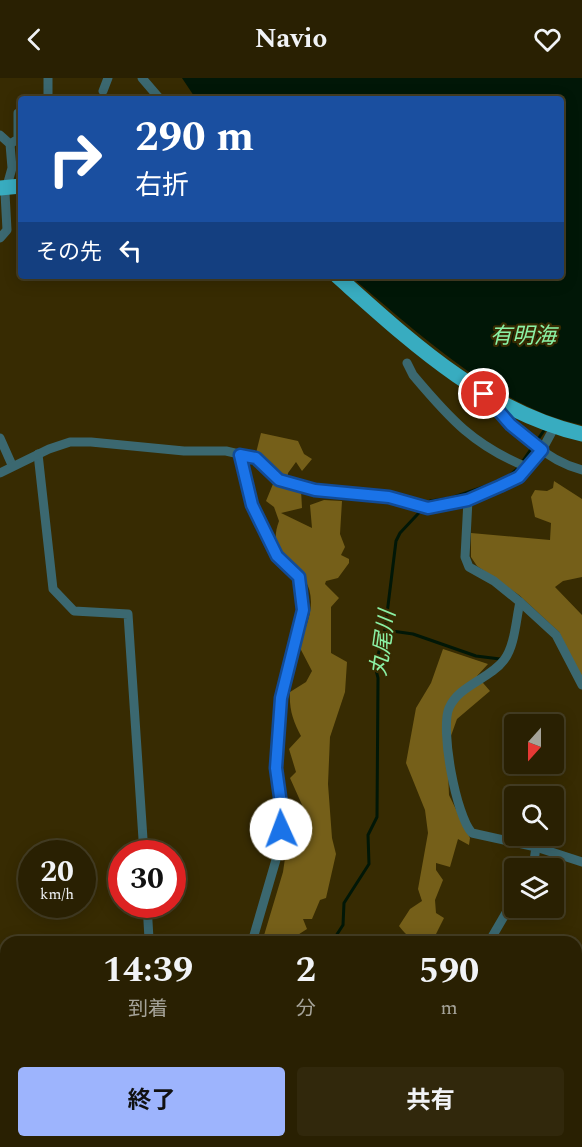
<!DOCTYPE html>
<html lang="ja">
<meta charset="utf-8">
<style>
:root{--surface:#292002;--page:#31280c;--text:#f1f3f6;--muted:#a5a399;--line:#453e24;--accent:#9db4fd}
body{margin:0;font-family:Spectral,"Noto Sans JP",serif;background:var(--page);color:var(--text);height:100vh;display:flex;flex-direction:column;font-size:22px;white-space:nowrap}
*{box-sizing:border-box;margin:0}
p{font-size:20px;color:var(--muted)}
.icon{flex:none;width:33px;height:33px;fill:none;stroke:currentColor;stroke-width:2;stroke-linecap:round;stroke-linejoin:round}
.map{position:relative;flex:1;overflow:hidden}
.drawer{position:absolute;left:0px;top:858px;width:582px;height:212px;display:flex;flex-direction:column;background:var(--surface);border-radius:18px 18px 0 0;box-shadow:0 3px 15px #0003,0 0 0 2px var(--line)}
.drawer>*{flex:none}
.guide{position:absolute;left:18px;top:18px;width:546px;height:183px;border-radius:6px;box-shadow:0 3px 15px #0003,0 0 0 2px var(--line);background:#1a4fa0;color:#fff;overflow:hidden}
.needle{width:39px;rotate:201deg}
.controls{position:absolute;left:504px;top:636px;display:grid;gap:12px}
.controls a{display:grid;place-items:center;width:60px;height:60px;border-radius:6px;background:var(--surface);box-shadow:0 3px 15px #0003,0 0 0 2px var(--line);font-size:30px}
.speed{position:absolute;left:18px;top:762px;display:flex;gap:12px;font-size:30px;font-weight:700;text-align:center}
.speed>*{display:grid;place-content:center;width:78px;height:78px;border-radius:50%;background:var(--surface);box-shadow:0 3px 15px #0003,0 0 0 2px var(--line);line-height:1}
.speed small{font-size:15px;font-weight:400}
.speed .limit{border:9px solid #d22;background:#fff;color:#111}
.pin{position:absolute;display:grid;place-items:center;width:51px;height:51px;color:#fff;margin:-26px;border:3px solid #fff;border-radius:50%;box-shadow:0 2px 6px #0007}
.me{position:absolute;width:66px;margin:-33px;rotate:358deg;stroke-linejoin:round;filter:drop-shadow(0 0 4px #0008)}
.turn{display:flex;align-items:center;gap:21px;height:126px;padding:0 18px;font-size:27px}
.turn .icon{width:78px;height:78px;stroke-width:2.5}
.turn b{display:block;font-size:42px;line-height:51px}
.then{display:flex;align-items:center;height:57px;padding:0 18px;background:#0003;gap:12px;font-size:22px}
.eta{display:flex;justify-content:space-evenly;align-items:center;height:102px;text-align:center}
.eta b{font-size:36px;font-weight:700;line-height:42px}
.primary-button{display:flex;gap:12px;margin-top:auto;padding:12px 18px}
.primary-button a{flex:1;height:69px;border-radius:6px;background:var(--accent);color:#111;font-size:24px;font-weight:700;line-height:69px;text-align:center}
.primary-button a+a{background:var(--page);color:var(--text)}
header{display:flex;justify-content:space-between;align-items:center;height:78px;padding:0 18px;background:var(--surface);font-size:27px;font-weight:700}
.map>svg:first-child{display:block}
</style>
<header><svg class="icon" aria-label="back" viewBox="0 0 24 24"><path d="M15 5l-7 7 7 7"/></svg>Navio<svg class="icon" aria-label="heart" viewBox="0 0 24 24"><path d="M12 20l-8-8c-3-5 5-10 8-4 3-6 11-1 8 4z"/></svg></header>
<div class="map">
<svg width="582" height="1069" viewBox="0 0 582 1069">
<rect width="100%" height="100%" fill="#372b02"/>
<!-- forest -->
<g fill="#755f19">
<path d="M261,355L298,363L304,376L312,381L302,393L296,384L288,395L286,409L301,412L302,430L281,435L312,450L310,427L324,422L342,423L340,456L345,469L341,477L349,481V485L338,500L326,503L325,506L339,520L331,529V575L347,584L345,614L330,659L328,706L332,760L336,776L326,820L320,822L312,841H303L307,851L293,860L295,864H262L283,794L291,739L303,729L290,700L296,694L289,671L301,658C293,643 289,631 290,614L306,604L312,593L300,570C302,555 311,541 311,524C311,483 263,486 279,443L274,429L266,423L273,406L271,389L256,375Z"/>
<polygon points="554,403 582,421 582,499 563,503 555,509 582,537 582,601 559,554 519,517 477,488 471,479 471,455 550,462 551,445 535,439 531,419 535,412 547,413 553,410"/>
<path d="M443,571L488,586L477,598L490,613L457,641L447,669L449,717L470,760L469,767L458,761L450,789L436,785V792L443,802L435,822L436,835L444,840L432,864C416,864 410,862 399,848L410,831L422,823L418,811L428,755L425,732L406,685L416,630L431,605Z"/>
<polygon points="255,1064 311,1064 302,1069 254,1069"/>
</g>
<!-- water -->
<path fill="#011707" d="M182,0H582V347C498,331 414,251 350,198H561V21H196Z"/>
<g fill="none" stroke-linecap="round" stroke-linejoin="round">
<!-- stream -->
<g stroke="#011707" stroke-width="3">
<polyline points="507,400 518,390 545,351"/>
<polyline points="385,552 413,556 476,578 500,581"/>
<polyline points="332,864 343,847 344,825 369,786 368,757 377,739 378,600 375,588 385,552 396,463 400,455 430,423 451,420 495,405"/>
<polyline points="261,1064 261,1069"/>
</g>
<!-- minor -->
<g stroke="#3b6870" stroke-width="9">
<polyline points="48,0 48,21"/>
<polyline points="142,0 160,21"/>
<polyline points="103,13 108,0"/>
<polyline points="0,57 10,66 12,90 5,115 7,152 0,160"/>
<polyline points="10,66 18,61 18,35 21,34"/>
<path d="M407,285L413,297C450,341 474,368 529,390"/>
<path d="M490,322C515,351 544,382 582,392"/>
<polyline points="0,360 12,387"/>
<polyline points="38,376 53,511 74,533 128,536 144,776"/>
<polyline points="240,377 252,427 277,479 299,499 303,533 281,620 275,690 282,733 280,768 252,864"/>
<polyline points="0,395 49,371 70,364 91,364 184,373 226,373 257,380 279,402 315,412 389,419 421,430 434,430 468,422 518,399 542,372 555,348"/>
<path d="M468,422L465,479L469,489L494,503L520,524C516,541 515,568 504,582C490,601 459,607 449,630C440,651 456,738 472,755L536,769L533,790"/>
<polyline points="520,524 556,557 582,607"/>
<polyline points="536,769 582,784"/>
<polyline points="147,826 149,861"/>
<polyline points="489,864 510,828 514,827"/>
<polyline points="576,940 582,942"/>
<polyline points="180,1064 181,1069"/>
<polyline points="385,1069 389,1064"/>
</g>
<!-- trunk -->
<g stroke="#38acc0" stroke-width="15">
<polyline points="0,110 21,108"/>
<path d="M337,198C410,263 484,333 582,356"/>
</g>
</g>
<g fill="none" stroke-linecap="round" stroke-linejoin="round">
<defs>
<polyline id="route" points="281,751 282,733 276,690 281,620 303,532 299,499 277,478 252,427 240,377 256,380 279,402 315,412 389,419 428,430 468,422 500,408 519,399 542,372 511,347 484,316"/>
</defs>
<!-- route casing -->
<use href="#route" stroke="#114b97" stroke-width="15"/>
<!-- route -->
<use href="#route" stroke="#1a73e8" stroke-width="10"/>
</g>
<g text-anchor="middle" stroke-width="4.5" stroke-linejoin="round" paint-order="stroke">
<!-- water labels -->
<g font-size="22" font-style="italic" fill="#8bf1a5" stroke="#372b02">
<text x="523" y="265">有明海</text>
<text transform="translate(382 565) rotate(-82)" y="8">丸尾川</text>
</g>
</g>
</svg>
<div class="controls">
<a><svg class="needle" viewBox="-14 -14 28 28"><path d="M0-13l5 13h-10z" fill="#e53935"/><path d="M0 13l5-13h-10z" fill="#a5a399"/></svg></a>
<a><svg class="icon" aria-label="search" viewBox="0 0 24 24"><circle cx="10" cy="10" r="6"/><path d="M15 15l6 6"/></svg></a>
<a><svg class="icon" aria-label="layers" viewBox="0 0 24 24"><path d="M12 4l9 5-9 5-9-5zM3 14l9 5 9-5"/></svg></a>
</div>
<div class="speed"><div>20<small>km/h</small></div><div class="limit">30</div></div>
<div class="pin" style="left:484px;top:316px;background:#d93025"><svg class="icon" aria-label="arrive" viewBox="0 0 24 24"><path d="M6 21V4h12l-3 4 3 4H6"/></svg></div>
<svg class="me" style="left:281px;top:751px" viewBox="-20 -20 40 40"><circle r="19" fill="#fff"/><path d="M0-13L10 11 0 6-10 11z" fill="#1a73e8"/></svg>
<div class="guide">
<div class="turn"><svg class="icon" aria-label="right" viewBox="0 0 24 24"><path d="M7 20v-9h11M14 6l5 5-5 5"/></svg><div><b>290 m</b>右折</div></div>
<div class="then">その先<svg class="icon" aria-label="left" viewBox="0 0 24 24"><path d="M17 20v-9H6M10 6l-5 5 5 5"/></svg></div>
</div>
<section class="drawer">
<div class="eta">
<div><b>14:39</b><p>到着</p></div>
<div><b>2</b><p>分</p></div>
<div><b>590</b><p>m</p></div>
</div>
<div class="primary-button"><a>終了</a><a>共有</a></div>
</section>
</div>
